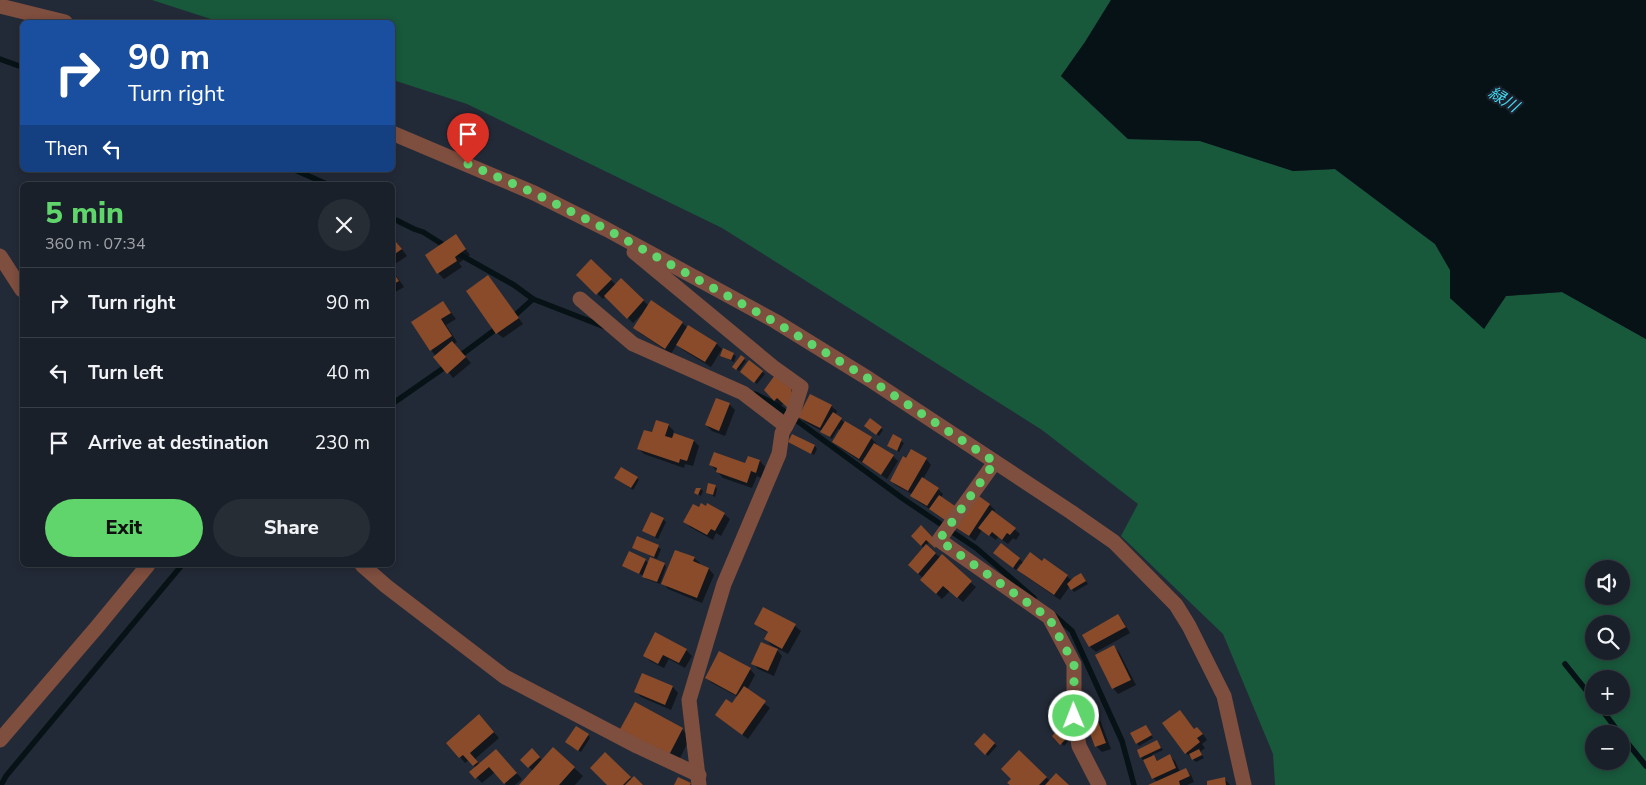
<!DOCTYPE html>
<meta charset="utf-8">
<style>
:root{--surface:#1a2029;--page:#272d35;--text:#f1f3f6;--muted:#9fa3a8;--line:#383e46;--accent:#60d56b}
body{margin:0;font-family:"Nunito Sans","Noto Sans JP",sans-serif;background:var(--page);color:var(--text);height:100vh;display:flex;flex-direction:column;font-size:19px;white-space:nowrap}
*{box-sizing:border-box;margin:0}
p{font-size:16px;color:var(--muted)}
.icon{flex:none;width:28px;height:28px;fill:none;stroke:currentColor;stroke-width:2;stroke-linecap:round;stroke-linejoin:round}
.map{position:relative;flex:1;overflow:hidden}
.panel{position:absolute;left:20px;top:182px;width:375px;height:385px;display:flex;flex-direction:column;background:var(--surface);border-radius:8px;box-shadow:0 2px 8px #0003,0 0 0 1px var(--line)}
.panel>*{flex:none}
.top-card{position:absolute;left:20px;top:20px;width:375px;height:152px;border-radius:8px;box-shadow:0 2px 8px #0003,0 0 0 1px var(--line);background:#1a4fa0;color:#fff;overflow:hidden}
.buttons{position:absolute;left:1585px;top:560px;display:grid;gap:10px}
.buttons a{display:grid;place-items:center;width:45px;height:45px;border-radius:50%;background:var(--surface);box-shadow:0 2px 8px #0003,0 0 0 1px var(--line);font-size:25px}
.pin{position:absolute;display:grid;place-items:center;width:42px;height:42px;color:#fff;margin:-51px -21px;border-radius:50% 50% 50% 0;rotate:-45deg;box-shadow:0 0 5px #0007}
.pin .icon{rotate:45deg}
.me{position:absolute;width:55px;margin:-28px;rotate:359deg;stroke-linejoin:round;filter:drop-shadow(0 0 4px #0008)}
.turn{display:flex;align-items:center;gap:18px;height:105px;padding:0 25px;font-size:22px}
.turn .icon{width:65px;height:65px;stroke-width:2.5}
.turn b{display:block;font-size:35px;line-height:42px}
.then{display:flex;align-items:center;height:48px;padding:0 25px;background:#0003;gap:10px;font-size:19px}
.round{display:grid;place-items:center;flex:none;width:52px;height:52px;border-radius:26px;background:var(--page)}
.overview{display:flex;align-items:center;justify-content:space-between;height:85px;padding:0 25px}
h1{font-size:30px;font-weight:800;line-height:38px;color:var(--accent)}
.button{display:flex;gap:10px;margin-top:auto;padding:10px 25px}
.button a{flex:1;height:58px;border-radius:30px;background:var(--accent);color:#111;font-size:20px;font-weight:800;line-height:58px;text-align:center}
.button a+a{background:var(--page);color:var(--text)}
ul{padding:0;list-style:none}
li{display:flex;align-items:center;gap:15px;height:70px;padding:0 25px;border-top:1px solid var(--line)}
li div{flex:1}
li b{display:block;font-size:19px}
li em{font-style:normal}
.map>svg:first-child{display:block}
</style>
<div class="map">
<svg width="1646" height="785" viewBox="0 0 1646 785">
<rect width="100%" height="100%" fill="#232a37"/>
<!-- green -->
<path fill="#18583b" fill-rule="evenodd" d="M152,0H1111L1085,42L1061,76L1128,139L1200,141L1293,171L1335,169L1435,244L1450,270V298L1484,328L1506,296L1562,292L1646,339V785H1275L1273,754L1223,634L1121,536L1138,504L1042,430L722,228L467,104L393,80L392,22H220ZM1594,569H1621V596H1594ZM1594,624H1621V651H1594ZM1594,679H1621V706H1594ZM1594,734H1621V761H1594Z"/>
<!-- water -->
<polygon fill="#061215" points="1111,0 1646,0 1646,339 1562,292 1506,296 1484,329 1450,298 1450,270 1435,244 1335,169 1293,171 1200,141 1128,139 1061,76 1085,42"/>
<!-- shadow -->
<g fill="#0007">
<polygon points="392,236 407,256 392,266"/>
<polygon points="456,236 470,255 459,263 462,267 444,279 438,273"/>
<polygon points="591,260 616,285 621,280 649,306 682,323 688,328 717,344 722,349 711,367 683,350 677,344 671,354 640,333 635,328 642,314 633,323 606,296 603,299 577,275"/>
<polygon points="392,270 404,287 392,294"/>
<polygon points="488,277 523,324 503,338 497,333"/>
<polygon points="443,302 456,319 446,325 457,342 454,344 471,363 453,378 431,350 413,323"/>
<polygon points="724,350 736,356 734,362 722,356"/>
<polygon points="742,357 746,361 739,371 734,367"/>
<polygon points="750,362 765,374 757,384 744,374"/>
<polygon points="775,377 796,395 780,406 775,400"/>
<polygon points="729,404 735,410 725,436 712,431 706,425"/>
<polygon points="831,406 837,411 835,415 845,423 871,438 877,444 876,445 893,456 898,461 887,479 839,447 833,442 841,430 838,429 832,439 822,431 805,422 800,417"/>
<polygon points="668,425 674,431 673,434 694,441 699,446 693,466 685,464 684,468 644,454 639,449 652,434"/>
<polygon points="868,428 881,428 883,430 879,436"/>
<polygon points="792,435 815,446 817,449 814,455 792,444 789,442"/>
<polygon points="893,436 904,443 899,452 888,446"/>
<polygon points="926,459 931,465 923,479 938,489 943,494 933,511 917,501 911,495 912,494 897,486 891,481"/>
<polygon points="760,461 765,467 761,478 757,476 752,488 723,478 711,465 746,465"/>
<polygon points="637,478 639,480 633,490 618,480"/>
<polygon points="715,486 717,489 715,497 707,493"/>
<polygon points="700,489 703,491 701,496 696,493"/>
<polygon points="990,505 995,510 994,512 1020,534 1016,540 1013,538 1008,544 998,537 996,540 982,530 975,541 957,527"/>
<polygon points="699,508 724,514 730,519 721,536 716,533 713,540 690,527 685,521"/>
<polygon points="663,519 666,522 658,539 644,531"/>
<polygon points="921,527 940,546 938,549 929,542 926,546 976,587 963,602 950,591 942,599 927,585 923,578 915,571 924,548 912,536"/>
<polygon points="638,537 661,549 657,559 634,547"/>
<polygon points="1001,544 1024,563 1042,563 1067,576 1072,581 1081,574 1088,584 1074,592 1070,586 1060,600 1024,575 1019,570 1022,565 1020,564 1016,570 997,555"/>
<polygon points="694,558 700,563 699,565 709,569 714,575 702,603 668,589 663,583"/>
<polygon points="645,560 649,564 664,564 666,567 660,584 646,579 642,575 623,566"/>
<polygon points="1118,616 1123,621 1130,633 1096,652 1090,647 1084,635"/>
<polygon points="755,623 795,626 801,631 788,654 771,645 766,639 769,633 761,629"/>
<polygon points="1114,647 1119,652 1136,685 1118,694 1113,688"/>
<polygon points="686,650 692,656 685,668 669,659 664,668 650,661 645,656"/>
<polygon points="777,650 782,656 774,676 758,669 753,663"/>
<polygon points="750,669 755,675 747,690 770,708 748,739 716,715 732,705 738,697 712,683 706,678"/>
<polygon points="643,675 673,687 678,693 671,710 641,697 636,692"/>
<polygon points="635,704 682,729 690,738 677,764"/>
<polygon points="1092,707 1097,712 1111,749 1102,752 1096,746"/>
<polygon points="1180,712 1195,730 1203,734 1207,740 1202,744 1205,748 1200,752 1204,758 1196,762 1186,753"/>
<polygon points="484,721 499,738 475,759 480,765 501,756 522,779 515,785 506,785 495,772 482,783 471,772 476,768 469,760 465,763 460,757"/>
<polygon points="1063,726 1073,736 1064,746 1054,736"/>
<polygon points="1146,726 1153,738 1139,746 1137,743"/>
<polygon points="588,735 590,738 581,752 569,745"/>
<polygon points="984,735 997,746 988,756 976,744"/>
<polygon points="1157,742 1163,750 1152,755 1158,761 1170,756 1175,761 1180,772 1186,770 1191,775 1194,782 1187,785 1151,785 1157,782 1153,778 1141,757"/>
<polygon points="553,749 583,776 575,785 521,785 533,771 522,760 532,750 543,761"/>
<polygon points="1019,752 1050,781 1067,785 1012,785"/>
<polygon points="605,754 632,780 641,785 609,785"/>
<polygon points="1224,778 1230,785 1208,785"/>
</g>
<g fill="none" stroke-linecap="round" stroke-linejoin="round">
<!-- stream -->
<g stroke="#061215" stroke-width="5.5">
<polyline points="0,59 22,67"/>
<polyline points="295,170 329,185"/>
<polyline points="392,218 414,229 423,232 450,249 514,285 533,299 605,327"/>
<polyline points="512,318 533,299"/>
<polyline points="457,358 500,326"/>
<polyline points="755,394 773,403 902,498 976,548 1034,598"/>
<polyline points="392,404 448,365"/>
<polyline points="1054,615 1072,631 1122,741 1134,785"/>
<polyline points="1565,664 1594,700"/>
<polyline points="1599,706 1620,734"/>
<polyline points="1621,735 1646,766"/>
<polyline points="1,785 6,776 182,565"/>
</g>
</g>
<!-- building -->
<g fill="#894b29">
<polygon points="456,234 466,249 455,257 457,261 437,274 425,255"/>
<polygon points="392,237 402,249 392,256"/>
<polygon points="591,259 612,279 596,295 576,275"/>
<polygon points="392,271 399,281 392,285"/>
<polygon points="488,275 519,318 496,334 466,291"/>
<polygon points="621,278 644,300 627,319 604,296"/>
<polygon points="651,300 683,322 665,349 633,328"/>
<polygon points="443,301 451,313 441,319 452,336 430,351 411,322"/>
<polygon points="688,325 717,343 705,362 676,345"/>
<polygon points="452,341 466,357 447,374 433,357"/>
<polygon points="723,348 734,353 731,360 720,356"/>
<polygon points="741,355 745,358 736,370 732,367"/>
<polygon points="749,360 763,371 754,383 740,372"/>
<polygon points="775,375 791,388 792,393 789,409 777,398 774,401 764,390"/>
<polygon points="810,394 832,405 820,428 798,417"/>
<polygon points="716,398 730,403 719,431 705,425"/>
<polygon points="833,412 842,418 830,437 820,432"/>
<polygon points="870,418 882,427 876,435 864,426"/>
<polygon points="656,420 669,424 665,436 672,438 674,433 694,440 687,461 680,459 679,463 637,449 644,430 652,432"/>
<polygon points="845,421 872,437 859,459 832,442"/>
<polygon points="792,434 815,445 811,454 788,442"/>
<polygon points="893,434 902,439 897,451 887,446"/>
<polygon points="874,443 894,455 881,475 862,462"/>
<polygon points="911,449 927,458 908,491 890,481 903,456 906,458"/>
<polygon points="714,452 745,463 748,456 760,460 756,473 751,471 747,483 716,472 717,468 709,465"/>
<polygon points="621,467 638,477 631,488 614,478"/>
<polygon points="922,477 939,488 927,506 910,496"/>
<polygon points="708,483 716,485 713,495 706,493"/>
<polygon points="696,488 701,488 698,495 694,493"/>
<polygon points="976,494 990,504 969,536 955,527"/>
<polygon points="939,495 955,506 945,520 929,509"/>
<polygon points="701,503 706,506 707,503 725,513 715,531 711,529 707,535 683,522 693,504 699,507"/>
<polygon points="992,510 1016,528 1010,535 1007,533 1002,540 992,532 989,536 978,528"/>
<polygon points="651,512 664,518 655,537 642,531"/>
<polygon points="921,525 938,543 935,548 926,540 921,546 911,536"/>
<polygon points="637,536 659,545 654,557 632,548"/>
<polygon points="1001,543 1020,558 1013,568 993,553"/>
<polygon points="926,544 936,553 918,574 908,565"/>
<polygon points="675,550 695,557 693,561 709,568 697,598 661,584"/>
<polygon points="629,551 646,559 639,574 622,566"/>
<polygon points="1030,552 1042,561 1044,558 1068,575 1054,595 1017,570"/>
<polygon points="942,554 972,581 957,598 943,586 936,594 920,580"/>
<polygon points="650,557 665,563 657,582 642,577"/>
<polygon points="1081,573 1086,581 1071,590 1067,584 1074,577"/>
<polygon points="763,607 796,624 782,649 764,639 768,632 754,624"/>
<polygon points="1118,614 1126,627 1089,647 1082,635"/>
<polygon points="655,632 687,649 679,663 663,655 658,664 643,656"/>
<polygon points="761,642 778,649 768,671 751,664"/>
<polygon points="1114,645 1131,680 1112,689 1095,655"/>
<polygon points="719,651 751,668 736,695 705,678"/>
<polygon points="642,673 673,686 665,705 634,692"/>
<polygon points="744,686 766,701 742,735 715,715 726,699 732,703"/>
<polygon points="635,702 683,728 668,757 619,731"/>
<polygon points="1092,705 1106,743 1095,747 1081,709"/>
<polygon points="1180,710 1194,729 1197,727 1203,734 1197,738 1200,742 1185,754 1162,723"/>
<polygon points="479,714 494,732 470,753 478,762 473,766 463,755 459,758 446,743"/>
<polygon points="1063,725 1072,733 1060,745 1052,736"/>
<polygon points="1146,725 1152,735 1136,744 1130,733"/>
<polygon points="576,726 589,734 578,751 565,742"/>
<polygon points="984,733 995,743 985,755 974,744"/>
<polygon points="1157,740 1161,748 1140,758 1137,750"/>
<polygon points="553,747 575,767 559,785 519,785"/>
<polygon points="532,748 540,757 528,768 520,760"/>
<polygon points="496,749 517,773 504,784 489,767 475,779 469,772"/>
<polygon points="1199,749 1202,755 1192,760 1189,754"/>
<polygon points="1019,750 1047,777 1039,785 1010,785 1007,783 1011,779 1001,769"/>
<polygon points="605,752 631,777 623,785 607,785 590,768"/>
<polygon points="1170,754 1176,768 1152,779 1143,760 1154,755 1157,761"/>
<polygon points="1186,768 1190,776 1179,781 1180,785 1148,785"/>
<polygon points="1056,773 1069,785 1045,785"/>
<polygon points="634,776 643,785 625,785"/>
<polygon points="678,777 691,783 690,785 674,785"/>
<polygon points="1225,777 1226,785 1207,785 1207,781"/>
</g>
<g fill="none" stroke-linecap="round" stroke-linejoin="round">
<!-- minor -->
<g stroke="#7e4e3e" stroke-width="15">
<polyline points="0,6 65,22"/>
<polyline points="392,133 534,193 606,229 775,321 869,379 1071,512 1114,542 1176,605 1189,626 1224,696 1244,785"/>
<polyline points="634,252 773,367 801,387 793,413 782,433 779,454 724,584 689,700 699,785"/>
<polyline points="0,256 22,290"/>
<polyline points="580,299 633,344 743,393 786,426"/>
<polyline points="995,462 939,540 1049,617 1074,664 1074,716 1079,746 1099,785"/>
<polyline points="362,565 386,586 505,677 637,746 699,775"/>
<polyline points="0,740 97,627 148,565"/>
</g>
</g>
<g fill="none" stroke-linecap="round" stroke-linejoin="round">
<!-- route -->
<polyline stroke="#60d56b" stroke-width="9" stroke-dasharray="0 16.2" points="468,164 534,193 606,229 775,322 869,379 995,462 939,540 1049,618 1074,664 1074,716"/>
</g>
<g text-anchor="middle" stroke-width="4.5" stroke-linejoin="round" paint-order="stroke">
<!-- water labels -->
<g font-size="16" font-style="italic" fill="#44daf3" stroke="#19202c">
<text transform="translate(1504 99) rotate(32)" y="6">緑川</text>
</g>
</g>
</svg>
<div class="buttons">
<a><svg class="icon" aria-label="sound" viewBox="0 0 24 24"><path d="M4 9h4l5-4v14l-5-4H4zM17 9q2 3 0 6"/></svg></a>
<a><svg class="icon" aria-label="search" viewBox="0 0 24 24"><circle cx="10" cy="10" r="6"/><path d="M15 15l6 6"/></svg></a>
<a>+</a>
<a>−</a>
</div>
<div class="pin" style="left:468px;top:164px;background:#d93025"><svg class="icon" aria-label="arrive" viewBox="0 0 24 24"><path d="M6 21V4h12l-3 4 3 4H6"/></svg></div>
<svg class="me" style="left:1074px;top:716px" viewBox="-20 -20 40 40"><circle r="17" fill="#60d56b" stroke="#fff" stroke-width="3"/><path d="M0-11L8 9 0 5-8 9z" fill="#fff"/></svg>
<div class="top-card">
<div class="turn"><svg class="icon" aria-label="right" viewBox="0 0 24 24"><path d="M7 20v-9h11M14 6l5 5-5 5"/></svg><div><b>90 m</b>Turn right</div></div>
<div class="then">Then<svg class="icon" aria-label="left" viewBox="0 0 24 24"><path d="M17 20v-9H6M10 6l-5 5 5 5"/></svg></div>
</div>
<section class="panel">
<div class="overview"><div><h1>5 min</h1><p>360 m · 07:34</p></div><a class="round"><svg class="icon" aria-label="close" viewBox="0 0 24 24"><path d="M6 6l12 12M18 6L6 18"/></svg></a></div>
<ul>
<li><svg class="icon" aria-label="right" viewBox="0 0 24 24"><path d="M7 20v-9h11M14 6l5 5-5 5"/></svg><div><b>Turn right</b></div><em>90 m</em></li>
<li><svg class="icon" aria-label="left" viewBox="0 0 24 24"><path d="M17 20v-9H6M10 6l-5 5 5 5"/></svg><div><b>Turn left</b></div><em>40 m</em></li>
<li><svg class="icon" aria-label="arrive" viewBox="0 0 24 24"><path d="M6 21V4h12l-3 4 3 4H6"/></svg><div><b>Arrive at destination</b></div><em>230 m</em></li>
</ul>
<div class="button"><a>Exit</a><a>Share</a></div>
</section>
</div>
